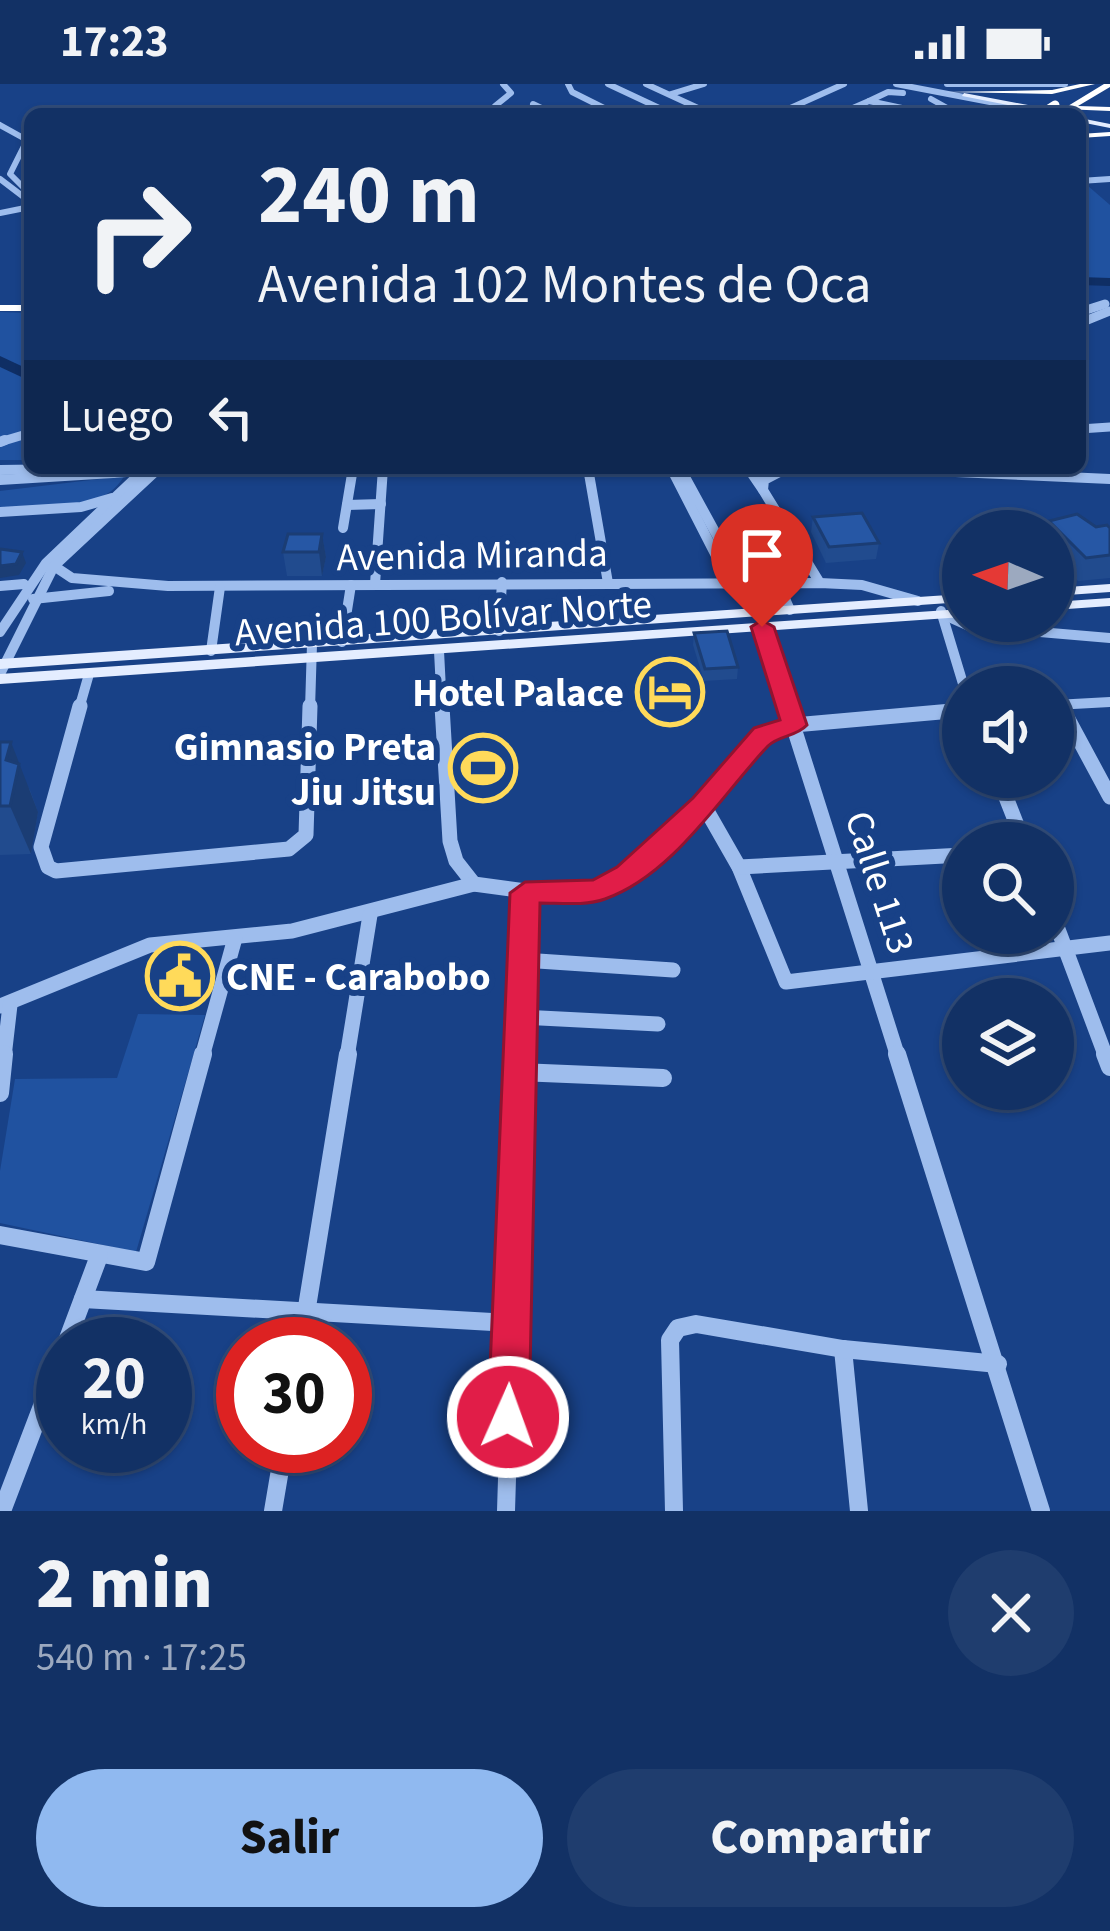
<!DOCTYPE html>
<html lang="es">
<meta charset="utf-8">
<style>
:root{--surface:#123165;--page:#1f3d6e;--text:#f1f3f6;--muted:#9ca9bf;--line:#314c79;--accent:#90b9f0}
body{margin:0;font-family:"Source Sans 3",sans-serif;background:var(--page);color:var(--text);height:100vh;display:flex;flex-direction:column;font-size:45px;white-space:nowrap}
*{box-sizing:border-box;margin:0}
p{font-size:39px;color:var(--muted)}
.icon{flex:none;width:66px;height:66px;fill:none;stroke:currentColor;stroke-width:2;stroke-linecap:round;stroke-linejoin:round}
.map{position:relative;height:1427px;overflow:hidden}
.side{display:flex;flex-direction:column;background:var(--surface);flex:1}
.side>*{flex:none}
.banner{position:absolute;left:24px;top:24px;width:1062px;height:366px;border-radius:18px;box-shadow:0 3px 9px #0004,0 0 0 3px var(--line);background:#123165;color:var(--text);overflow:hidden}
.needle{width:78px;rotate:272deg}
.tools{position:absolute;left:942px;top:426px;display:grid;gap:24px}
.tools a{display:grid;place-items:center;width:132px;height:132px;border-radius:50%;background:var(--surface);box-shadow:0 3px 9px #0004,0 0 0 3px var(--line);font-size:60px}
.speed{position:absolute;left:36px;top:1233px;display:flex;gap:24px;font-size:60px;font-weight:700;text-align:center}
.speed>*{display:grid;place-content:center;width:156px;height:156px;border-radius:50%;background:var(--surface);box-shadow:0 3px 9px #0004,0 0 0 3px var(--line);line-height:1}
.speed small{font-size:30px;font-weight:400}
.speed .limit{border:18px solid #d22;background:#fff;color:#111}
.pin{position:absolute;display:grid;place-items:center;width:102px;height:102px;color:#fff;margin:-123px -51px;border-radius:50% 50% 50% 0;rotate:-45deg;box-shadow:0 0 12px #0007}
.pin .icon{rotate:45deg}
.me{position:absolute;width:132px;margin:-66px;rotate:2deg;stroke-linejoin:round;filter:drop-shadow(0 0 9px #0008)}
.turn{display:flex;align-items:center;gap:42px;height:252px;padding:0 36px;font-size:54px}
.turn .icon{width:156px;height:156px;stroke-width:2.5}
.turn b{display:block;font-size:84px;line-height:102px}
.then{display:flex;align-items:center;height:114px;padding:0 36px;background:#0003;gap:24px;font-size:45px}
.round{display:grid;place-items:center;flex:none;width:126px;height:126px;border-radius:63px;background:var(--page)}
.overview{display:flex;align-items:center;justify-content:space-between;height:204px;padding:0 36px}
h1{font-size:72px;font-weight:800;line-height:90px}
.action{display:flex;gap:24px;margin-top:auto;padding:24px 36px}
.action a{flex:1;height:138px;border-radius:72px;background:var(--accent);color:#111;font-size:48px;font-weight:800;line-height:138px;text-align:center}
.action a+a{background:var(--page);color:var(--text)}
.status{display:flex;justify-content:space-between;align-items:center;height:84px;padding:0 60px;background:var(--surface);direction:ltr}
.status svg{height:33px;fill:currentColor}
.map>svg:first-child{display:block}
</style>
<div class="status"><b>17:23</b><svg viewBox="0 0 49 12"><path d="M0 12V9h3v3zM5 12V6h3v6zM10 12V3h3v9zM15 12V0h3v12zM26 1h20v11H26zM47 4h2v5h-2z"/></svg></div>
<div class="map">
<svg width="1110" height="1427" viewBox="0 0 1110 1427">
<rect width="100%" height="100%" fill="#184187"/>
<!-- green -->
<g fill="#2052a0">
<polygon points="1080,95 1110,121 1110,196 1080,194"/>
<polygon points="0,228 30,229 30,376 0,376"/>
<path d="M124,392C104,430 38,422 0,425V407Z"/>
<polygon points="138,930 205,931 136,1168 0,1139 0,1087 15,995 117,994"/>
</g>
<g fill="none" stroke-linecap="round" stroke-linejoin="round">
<!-- river -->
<g fill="#0f2e64" fill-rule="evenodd">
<polygon points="1080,193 1110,194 1110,202 1080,201"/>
<polygon points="0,272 30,286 30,297 0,283"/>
</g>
<!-- minor-far4 -->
<g stroke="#9ebded" stroke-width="6">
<polyline points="503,0 511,9 495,22 504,30"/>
<polyline points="568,0 572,8 616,30"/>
<polyline points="608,0 672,30"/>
<polyline points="646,0 711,30"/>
<polyline points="896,0 1016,23"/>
<polyline points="947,0 1065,0"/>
<polyline points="671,10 704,0"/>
<polyline points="931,15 958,30"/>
<polyline points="869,17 888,8 903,9"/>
<polyline points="533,20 554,30"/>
<polyline points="777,30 844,0"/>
<polyline points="839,30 869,17 930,30"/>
<polyline points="0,41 27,56 10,90 30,110"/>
<polyline points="0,95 29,117"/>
<polyline points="1080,97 1110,95"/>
<polyline points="0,129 30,123"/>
</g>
<!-- minor-far3 -->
<g stroke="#9ebded" stroke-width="9">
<polyline points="1080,228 1105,220"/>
<polyline points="1080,239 1110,227"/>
<polyline points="1080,345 1110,343"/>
<polyline points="0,358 30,349"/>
</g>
<!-- minor-far2 -->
<g stroke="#9ebded" stroke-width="10">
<polyline points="0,358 5,356"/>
<polyline points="588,384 608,499"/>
<polyline points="671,384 730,499"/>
<polyline points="680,384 743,499"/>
<polyline points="748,384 763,406"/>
<polyline points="787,384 764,396 763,406 820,499"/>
<polyline points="865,384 1110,395"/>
<polyline points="0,386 69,385"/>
<polyline points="0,396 113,389"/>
<polyline points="347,421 381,420"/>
<polyline points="0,428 81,423 112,414"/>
<polyline points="343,444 353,384"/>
<polyline points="54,482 72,494 168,502 820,499 862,501 918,517"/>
<polyline points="778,499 790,526"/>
<polyline points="375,500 383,384"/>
<polyline points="0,502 24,500"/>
<polyline points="33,515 109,507"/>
<polyline points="941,527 964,603"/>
<polyline points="942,530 969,542 1110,554"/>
<polyline points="762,543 788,625"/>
<polyline points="499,547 502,498"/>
<polyline points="0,548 46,479 146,384"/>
<polyline points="342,558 351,501"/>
<polyline points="211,567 220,503"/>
<polyline points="439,567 442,625"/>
<polyline points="0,590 54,482 159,384"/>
<polyline points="1060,620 1063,625"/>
<polyline points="1055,621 1110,618"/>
<polyline points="79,625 89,590"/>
<polyline points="310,625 312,560"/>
</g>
<!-- minor-far1 -->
<g stroke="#9ebded" stroke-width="15">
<polyline points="80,622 41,763 48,783 56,787 289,765 306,751 310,622"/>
<polyline points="442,622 450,757 456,777 474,800"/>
<polyline points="787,622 898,973"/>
<polyline points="1061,622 1110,713"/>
<polyline points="998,693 1024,759"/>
<polyline points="703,720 739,783 786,898 1110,859"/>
<polyline points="739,783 963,771"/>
<polyline points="1053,832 1106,973"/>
<polyline points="523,876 673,886"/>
<polyline points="0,922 150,861 292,847 474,800 555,811 597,807 628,791 703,720 763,650 794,641 963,626"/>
<polyline points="521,933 658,940"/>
<polyline points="4,973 10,921"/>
<polyline points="202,973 235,854"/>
<polyline points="347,973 370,831"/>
<polyline points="520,973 525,809"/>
</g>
<!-- minor -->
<g stroke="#9ebded" stroke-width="18">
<polyline points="897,970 1041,1427"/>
<polyline points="1105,970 1110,983"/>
<polyline points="519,988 663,994"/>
<polyline points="0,1009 4,970"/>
<polyline points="0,1151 146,1178 203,970"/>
<polyline points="83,1215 511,1239"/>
<polyline points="66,1260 99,1172"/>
<polyline points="301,1260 348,970"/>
<polyline points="843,1265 859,1427"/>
<polyline points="2,1427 63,1267"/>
<polyline points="273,1427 284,1362"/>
<polyline points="506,1427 520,970"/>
<polyline points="674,1427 670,1256 678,1244 696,1240 843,1265 998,1280"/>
</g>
<!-- major -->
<g fill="#e4edff" fill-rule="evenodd">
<polygon points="964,9 1065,28 1069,30 1054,30 962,12"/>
<polygon points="1080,34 1110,40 1110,44 1080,38"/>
<polygon points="1110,500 1110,508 1053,512 1053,504"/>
<polygon points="963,510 963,518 0,585 0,575"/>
<polygon points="1110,514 1110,522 1053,526 1053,518"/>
<polygon points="963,525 963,533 0,600 0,590"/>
</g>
<!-- highway -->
<g fill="#fff" fill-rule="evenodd">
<polygon points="1080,0 1095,0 1052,10 945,8 1052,6"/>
<polygon points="1104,0 1110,0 1110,3 1078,22 1110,23 1110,27 1063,25"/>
<polygon points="1016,21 1019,25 990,26 988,30 980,30 984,22"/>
<polygon points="1110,48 1110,52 1080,54 1080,50"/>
<rect x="0" y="221" width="30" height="6"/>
</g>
<!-- minor-bridge -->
<polyline stroke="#9ebded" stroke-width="10" points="113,389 178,384"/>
<!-- highway-bridge -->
<polyline stroke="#fff" stroke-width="9" points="1041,30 1055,21"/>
</g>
<!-- wall -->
<g fill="#214b8e">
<polygon points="813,433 879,459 876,475 826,479 811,448"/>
<polygon points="1049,437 1110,444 1110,494 1078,497 1053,471 1053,447 1046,447"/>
<polygon points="322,450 326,473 322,492 287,492 283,468"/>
<polygon points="742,486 772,495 769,519 743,520 739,509"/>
<polygon points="694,549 738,583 737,595 704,597 693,561"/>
<polygon points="0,658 30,706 38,728 31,770 0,771"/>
</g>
<!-- shaded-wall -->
<g fill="#1b3d74">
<polygon points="322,450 326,473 322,492 319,468"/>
<polygon points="22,468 26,479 19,491 0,494 0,482"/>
<polygon points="11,658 38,728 31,770 10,722 6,676"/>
</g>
<!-- building -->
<g fill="#2657a5" stroke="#1b3d74" stroke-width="3">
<polygon points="862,429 879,459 829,463 813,433"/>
<polygon points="1077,430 1096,443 1107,441 1110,444 1110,471 1086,474 1049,437"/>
<polygon points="288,450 322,450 319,468 283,468"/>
<polygon points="0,465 22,468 16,480 0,482"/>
<polygon points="742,486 768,486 772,495 746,496"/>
<polygon points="727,547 738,583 705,585 694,549"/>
<polygon points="0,658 11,658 6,676 19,680 10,722 0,722"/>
</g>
<!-- route -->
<path fill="#e11d48" stroke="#92132f" stroke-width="3" d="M762,536L774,543L807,641C796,653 779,651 768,662C720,713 673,791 605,815C586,822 560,819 540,819L529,1333L523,1347L508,1354L494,1347L488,1333L510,809L525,798L593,796L617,783L693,714L754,644L780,636L751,543Z"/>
<!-- icons -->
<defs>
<symbol id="hotel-ring" viewBox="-11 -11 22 22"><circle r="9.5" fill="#184187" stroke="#ffda5a" stroke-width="1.5"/><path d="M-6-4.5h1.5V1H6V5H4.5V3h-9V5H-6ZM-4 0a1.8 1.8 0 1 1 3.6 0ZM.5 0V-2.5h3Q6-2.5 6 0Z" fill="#ffda5a"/></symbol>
<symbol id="stadium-ring" viewBox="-11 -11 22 22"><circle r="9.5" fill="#184187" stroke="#ffda5a" stroke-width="1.5"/><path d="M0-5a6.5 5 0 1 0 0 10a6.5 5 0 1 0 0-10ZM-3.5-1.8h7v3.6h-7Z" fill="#ffda5a"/></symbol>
<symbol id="civic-ring" viewBox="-11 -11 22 22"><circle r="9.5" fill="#184187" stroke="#ffda5a" stroke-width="1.5"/><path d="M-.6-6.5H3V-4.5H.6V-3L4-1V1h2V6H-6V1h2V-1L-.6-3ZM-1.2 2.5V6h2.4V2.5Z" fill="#ffda5a"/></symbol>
</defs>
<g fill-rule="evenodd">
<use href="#hotel-ring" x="632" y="570" width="76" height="76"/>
<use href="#stadium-ring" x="445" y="646" width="76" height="76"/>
<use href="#civic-ring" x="142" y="854" width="76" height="76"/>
</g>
<g text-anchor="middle" stroke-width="12" stroke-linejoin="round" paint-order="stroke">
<!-- street labels -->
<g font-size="39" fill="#fff" stroke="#184187">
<text transform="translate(472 470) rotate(-1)" y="14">Avenida Miranda</text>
<text transform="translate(443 533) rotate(-4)" y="14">Avenida 100 Bolívar Norte</text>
<text transform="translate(881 798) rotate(72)" y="14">Calle 113</text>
</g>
<!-- poi labels -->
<g font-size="39" font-weight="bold" fill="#fff" stroke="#184187" text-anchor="end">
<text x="624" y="622">Hotel Palace</text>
<text x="436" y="676">Gimnasio Preta<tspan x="436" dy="45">Jiu Jitsu</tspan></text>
<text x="226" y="906" text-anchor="start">CNE - Carabobo</text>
</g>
</g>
</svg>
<div class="tools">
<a><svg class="needle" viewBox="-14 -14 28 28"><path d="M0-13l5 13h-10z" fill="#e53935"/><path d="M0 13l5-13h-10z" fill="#9ca9bf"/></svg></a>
<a><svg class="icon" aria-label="sound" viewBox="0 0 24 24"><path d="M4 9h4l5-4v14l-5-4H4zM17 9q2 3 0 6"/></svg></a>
<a><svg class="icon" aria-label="search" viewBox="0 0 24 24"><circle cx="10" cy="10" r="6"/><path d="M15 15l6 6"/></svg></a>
<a><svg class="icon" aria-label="layers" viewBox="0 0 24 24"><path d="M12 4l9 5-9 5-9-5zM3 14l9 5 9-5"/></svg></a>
</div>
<div class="speed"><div>20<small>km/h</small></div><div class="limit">30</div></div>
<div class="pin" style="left:762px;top:543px;background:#d93025"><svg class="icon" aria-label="arrive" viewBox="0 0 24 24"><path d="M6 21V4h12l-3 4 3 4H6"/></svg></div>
<svg class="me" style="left:508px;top:1333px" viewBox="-20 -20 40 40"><circle r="17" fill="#e11d48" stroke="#fff" stroke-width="3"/><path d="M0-11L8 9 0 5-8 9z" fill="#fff"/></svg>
<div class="banner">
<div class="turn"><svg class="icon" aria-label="right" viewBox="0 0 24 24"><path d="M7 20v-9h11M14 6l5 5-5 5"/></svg><div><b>240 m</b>Avenida 102 Montes de Oca</div></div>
<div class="then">Luego<svg class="icon" aria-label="left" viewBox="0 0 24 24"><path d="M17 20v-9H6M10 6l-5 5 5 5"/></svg></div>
</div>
</div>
<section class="side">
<div class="overview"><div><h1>2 min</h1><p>540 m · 17:25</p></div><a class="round"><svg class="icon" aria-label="close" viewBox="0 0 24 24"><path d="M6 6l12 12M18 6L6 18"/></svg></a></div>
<div class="action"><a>Salir</a><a>Compartir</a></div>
</section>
